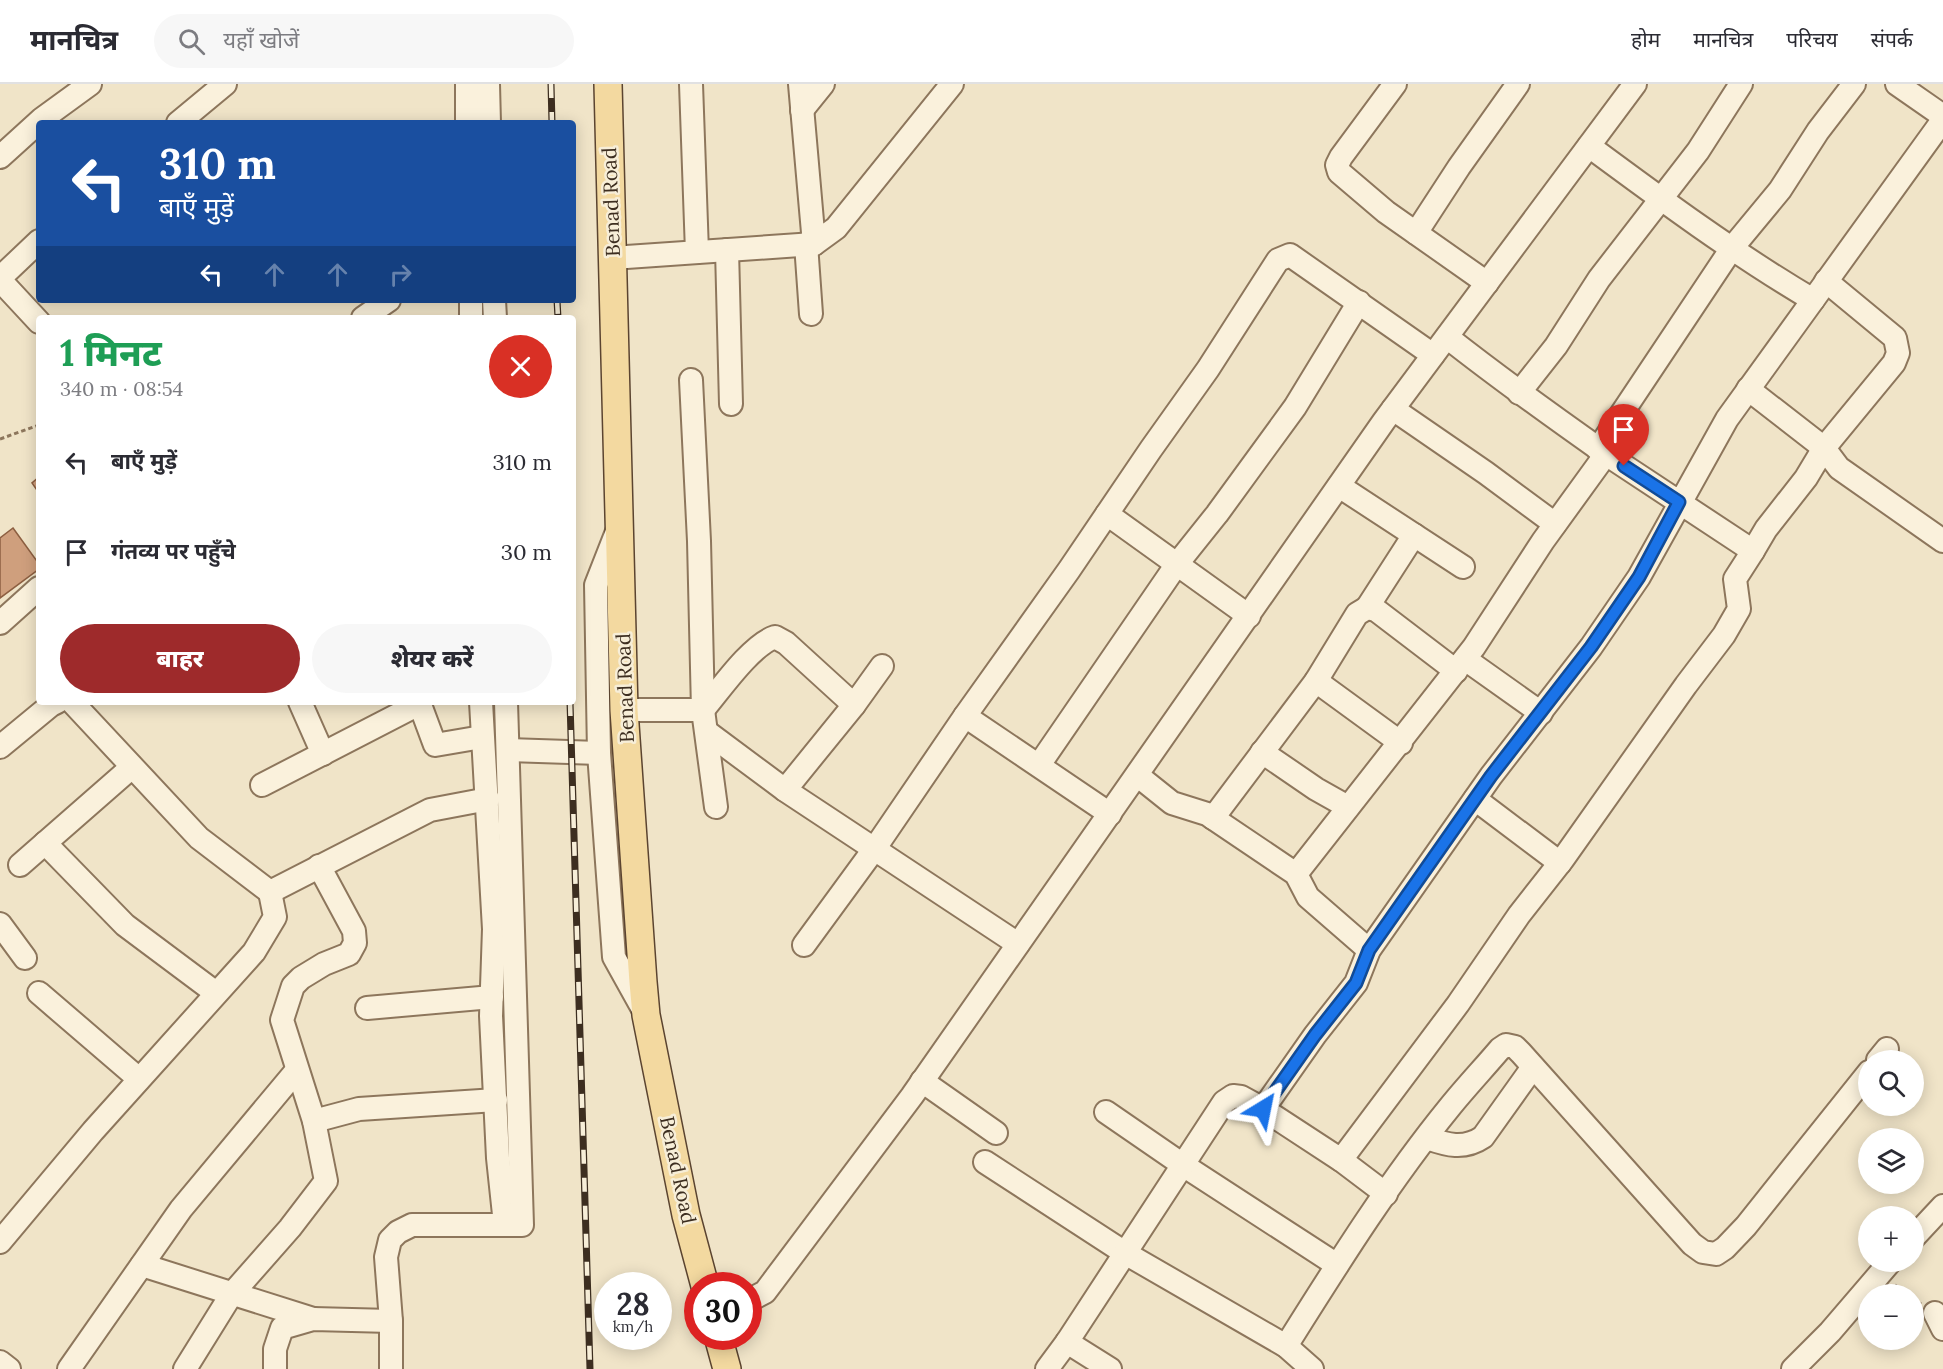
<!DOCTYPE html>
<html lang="hi">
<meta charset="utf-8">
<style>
:root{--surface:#fff;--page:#f7f7f7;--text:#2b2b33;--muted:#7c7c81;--line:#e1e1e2;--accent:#9e2a2b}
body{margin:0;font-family:Lora,"Noto Sans Devanagari",serif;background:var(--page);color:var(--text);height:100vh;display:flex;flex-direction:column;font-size:22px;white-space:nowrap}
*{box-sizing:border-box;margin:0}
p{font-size:20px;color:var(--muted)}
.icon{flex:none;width:33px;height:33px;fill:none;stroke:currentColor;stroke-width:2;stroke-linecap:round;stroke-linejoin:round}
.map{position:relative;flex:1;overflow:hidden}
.side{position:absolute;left:36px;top:231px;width:540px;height:390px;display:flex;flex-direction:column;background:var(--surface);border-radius:6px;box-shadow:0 3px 15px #0003}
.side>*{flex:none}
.banner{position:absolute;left:36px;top:36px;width:540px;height:183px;border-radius:6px;box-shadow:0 3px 15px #0003;background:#1a4fa0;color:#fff;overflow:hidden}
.fabs{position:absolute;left:1858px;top:966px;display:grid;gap:12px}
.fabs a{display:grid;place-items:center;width:66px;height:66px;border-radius:50%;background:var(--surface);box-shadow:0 3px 15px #0003;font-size:30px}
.speed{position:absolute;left:594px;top:1188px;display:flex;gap:12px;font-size:30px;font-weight:700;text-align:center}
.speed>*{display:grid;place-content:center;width:78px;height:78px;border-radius:50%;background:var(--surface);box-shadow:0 3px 15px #0003;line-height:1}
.speed small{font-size:15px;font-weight:400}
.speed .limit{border:9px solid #d22;background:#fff;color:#111}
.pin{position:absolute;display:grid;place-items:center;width:51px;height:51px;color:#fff;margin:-62px -26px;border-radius:50% 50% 50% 0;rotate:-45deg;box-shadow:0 0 6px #0007}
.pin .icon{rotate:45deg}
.me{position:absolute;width:66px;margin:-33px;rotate:35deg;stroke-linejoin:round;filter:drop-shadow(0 0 4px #0008)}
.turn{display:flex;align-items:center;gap:21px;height:126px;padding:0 24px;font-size:27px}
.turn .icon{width:78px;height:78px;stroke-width:2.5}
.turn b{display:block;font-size:42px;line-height:51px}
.lanes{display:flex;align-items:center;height:57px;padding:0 24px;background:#0003;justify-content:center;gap:30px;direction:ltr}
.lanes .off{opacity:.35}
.round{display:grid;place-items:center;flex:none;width:63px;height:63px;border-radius:32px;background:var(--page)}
.overview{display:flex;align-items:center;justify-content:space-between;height:102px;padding:0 24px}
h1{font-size:36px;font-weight:800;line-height:45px;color:#1e9e55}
.button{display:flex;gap:12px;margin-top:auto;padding:12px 24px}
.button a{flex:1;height:69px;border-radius:36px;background:var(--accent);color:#fff;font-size:24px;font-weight:800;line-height:69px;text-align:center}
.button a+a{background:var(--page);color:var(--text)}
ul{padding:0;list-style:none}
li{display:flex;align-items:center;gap:18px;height:90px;padding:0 24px}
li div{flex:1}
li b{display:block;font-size:22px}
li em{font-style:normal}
header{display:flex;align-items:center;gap:36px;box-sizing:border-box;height:84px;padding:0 30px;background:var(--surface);border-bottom:2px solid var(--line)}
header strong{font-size:28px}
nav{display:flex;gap:33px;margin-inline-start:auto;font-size:21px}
.search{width:420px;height:54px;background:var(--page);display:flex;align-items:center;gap:15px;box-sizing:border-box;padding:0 21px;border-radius:33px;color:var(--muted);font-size:22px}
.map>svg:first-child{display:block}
</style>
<header>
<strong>मानचित्र</strong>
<div class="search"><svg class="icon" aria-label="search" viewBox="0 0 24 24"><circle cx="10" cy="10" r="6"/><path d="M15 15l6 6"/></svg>यहाँ खोजें</div>
<nav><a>होम</a><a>मानचित्र</a><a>परिचय</a><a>संपर्क</a></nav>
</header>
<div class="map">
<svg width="1943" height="1285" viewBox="0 0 1943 1285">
<rect width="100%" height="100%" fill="#f0e4c8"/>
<!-- building -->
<g fill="#cf9f7d" stroke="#8d5f41" stroke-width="1.5">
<polygon points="39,393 39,409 32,399"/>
<polygon points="13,444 39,480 39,485 0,514 0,454"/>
</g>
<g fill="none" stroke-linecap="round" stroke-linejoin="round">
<defs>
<g id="minor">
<polyline points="467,0 467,39"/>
<polyline points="488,0 489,39"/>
<polyline points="691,0 697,168"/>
<polyline points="800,0 814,160 836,144 952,0"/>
<polyline points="1395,0 1341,73 1337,81 1339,88 1386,128 1487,199"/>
<polyline points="1897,0 1943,32"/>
<polyline points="802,26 823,0"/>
<polyline points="178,39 225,0"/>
<path d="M1589,62C1662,116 1735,170 1813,216L1943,36"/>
<polyline points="0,73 42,35 90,0"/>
<polyline points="1416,149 1459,83 1518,0"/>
<polyline points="806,160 811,230"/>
<polyline points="727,166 731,320"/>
<polyline points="612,174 814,160"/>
<polyline points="0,194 39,157"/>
<polyline points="0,196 39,238"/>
<polyline points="471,216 471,234"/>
<polyline points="494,216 495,234"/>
<polyline points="363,234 389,216"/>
<path d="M1447,253C1499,294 1552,332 1606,370L1753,467L1735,495L1739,525L1724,551L1686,601L1563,775L1519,831L1458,920L1341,1076L1263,1025L1315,951L1356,899L1369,866L1491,692L1591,563L1639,493L1727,335L1813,216"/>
<polyline points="691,296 699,457 703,626 716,723"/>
<polyline points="1748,305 1824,364 1839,384 1943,457"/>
<polyline points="1519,309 1556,262 1599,195 1698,67 1741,0"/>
<polyline points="1393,325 1486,389 1555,440"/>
<polyline points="1598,365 1732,164 1780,106 1818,47 1854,0"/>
<polyline points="1339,402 1463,483"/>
<polyline points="1107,430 1249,532"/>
<polyline points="618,445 596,501 599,669 614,873 644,927"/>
<polyline points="1753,467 1766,445 1806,394 1824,364 1894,279 1898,269 1895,254 1826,197"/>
<polyline points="1367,524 1414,451"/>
<polyline points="0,539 39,504"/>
<polyline points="1465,575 1541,629"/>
<polyline points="1316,597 1401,659"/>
<polyline points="72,618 199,754 270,808 430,726 488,715"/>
<polyline points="300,618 323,670"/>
<polyline points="419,618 435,661 482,653"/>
<polyline points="481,618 494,845 491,932 498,1074 505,1140"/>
<path d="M624,626H703C720,606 751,561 775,553L786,559L854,621"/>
<polyline points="965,632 1110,730"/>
<polyline points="707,648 785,706 1018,860"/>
<polyline points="0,663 51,621 57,618"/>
<polyline points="508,666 599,669"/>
<polyline points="1262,668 1316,705 1348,723"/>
<polyline points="1039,681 1177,480 1217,430 1295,323 1359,218"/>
<polyline points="1137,691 1172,719 1207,730 1296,790 1308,813 1369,866"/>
<polyline points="262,701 419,620"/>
<polyline points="785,706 854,621 882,582"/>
<polyline points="1475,715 1560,779"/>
<polyline points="1213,734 1316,597 1357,530 1367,524 1376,526 1456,587"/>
<polyline points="45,759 125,841 216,909"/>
<polyline points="20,781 132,683"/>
<polyline points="1296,790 1474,563 1543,457 1606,370"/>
<polyline points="0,840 25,874"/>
<polyline points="804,861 875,764 965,632 1069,486 1151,365 1208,285 1278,176 1290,171 1433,271"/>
<polyline points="39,909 139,995"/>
<polyline points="367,924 492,913"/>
<polyline points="1878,976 1887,965"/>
<polyline points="922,997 996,1049"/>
<polyline points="1106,1028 1183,1081 1337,1181"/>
<polyline points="314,1037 359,1025 496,1016"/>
<path d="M1427,1054C1447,1061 1464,1066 1483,1053L1533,983"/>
<polyline points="1341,1076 1386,1110"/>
<polyline points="985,1078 1125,1169 1286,1262 1312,1285"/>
<polyline points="1914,1153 1943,1122"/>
<polyline points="0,1158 93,1047 254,868 275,833 270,808"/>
<polyline points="142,1181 313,1235"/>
<polyline points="748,1217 765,1208 912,1012 1384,337 1635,0"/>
<polyline points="1935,1229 1943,1245"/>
<polyline points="1067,1258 1110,1285"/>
<path d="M1286,1262C1337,1181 1388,1099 1449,1024C1465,1004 1483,985 1500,965L1506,961L1515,963L1521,969L1692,1160L1703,1168L1716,1170L1725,1164L1746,1142L1869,988"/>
<polyline points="0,1278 9,1285"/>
<polyline points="69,1285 181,1125 297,986"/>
<polyline points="185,1285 231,1211 290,1144 326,1097 314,1037 282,936 293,902 301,894 324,880 349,870 355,859 354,847 319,782"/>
<polyline points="275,1285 275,1265 282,1244 313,1235 391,1237"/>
<polyline points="391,1285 391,1237 386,1173 390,1156 398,1148 412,1141 522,1141 506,618"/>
<polyline points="1047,1285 1067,1258 1224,1018 1233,1012 1241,1013 1263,1025"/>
<polyline points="1793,1285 1830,1248 1890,1178"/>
</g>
<g id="major">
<polyline points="608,0 624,626 643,898 646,931 686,1131 705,1202"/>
<polyline points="718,1252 727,1285"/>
</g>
</defs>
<!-- minor casing -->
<use href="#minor" stroke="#8d765c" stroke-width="26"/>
<!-- major casing -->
<use href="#major" stroke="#5b4430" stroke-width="30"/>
<!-- path -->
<g stroke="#8d765c" stroke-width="3" stroke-dasharray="4.5 3" stroke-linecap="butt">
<polyline points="0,355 39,341"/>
<polyline points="1895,1201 1908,1210"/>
<polyline points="1914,1215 1921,1220"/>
</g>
<!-- minor -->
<use href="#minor" stroke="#faf1dc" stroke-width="22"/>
<!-- major -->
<use href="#major" stroke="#f3d9a0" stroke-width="27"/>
<defs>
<g id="rail">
<polyline points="551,0 552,39"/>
<polyline points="557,216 558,234"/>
<polyline points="570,618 590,1285"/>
</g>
</defs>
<!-- rail casing -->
<use href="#rail" stroke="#3d2e20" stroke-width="7"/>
<!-- rail -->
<use href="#rail" stroke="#f7eed8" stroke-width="4.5" stroke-dasharray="14" stroke-linecap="butt"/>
</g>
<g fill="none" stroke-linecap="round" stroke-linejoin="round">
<defs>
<polyline id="route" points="1263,1025 1315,951 1356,899 1369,866 1491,692 1591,563 1639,493 1679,418 1624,382"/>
</defs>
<!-- route casing -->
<use href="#route" stroke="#114b97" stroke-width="15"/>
<!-- route -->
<use href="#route" stroke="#1a73e8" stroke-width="10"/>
</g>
<g text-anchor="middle" stroke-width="5" stroke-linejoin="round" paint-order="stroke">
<!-- street labels -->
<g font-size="20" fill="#3d2e20" stroke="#f7eed8">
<text transform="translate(611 118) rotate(-92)" y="7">Benad Road</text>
<text transform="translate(625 604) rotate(-92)" y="7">Benad Road</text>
<text transform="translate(678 1086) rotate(78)" y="7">Benad Road</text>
</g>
</g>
</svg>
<div class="fabs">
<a><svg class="icon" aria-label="search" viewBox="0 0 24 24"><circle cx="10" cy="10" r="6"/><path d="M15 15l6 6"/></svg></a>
<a><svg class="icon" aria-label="layers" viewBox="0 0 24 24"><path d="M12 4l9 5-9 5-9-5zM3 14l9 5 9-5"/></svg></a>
<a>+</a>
<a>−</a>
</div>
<div class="speed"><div>28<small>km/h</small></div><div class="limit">30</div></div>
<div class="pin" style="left:1624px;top:382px;background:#d93025"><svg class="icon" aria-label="arrive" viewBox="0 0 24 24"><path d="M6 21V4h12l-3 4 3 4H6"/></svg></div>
<svg class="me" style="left:1263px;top:1025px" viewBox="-20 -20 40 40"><path d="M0-17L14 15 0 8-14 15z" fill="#1a73e8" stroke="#fff" stroke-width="4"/></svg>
<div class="banner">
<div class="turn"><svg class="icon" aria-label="left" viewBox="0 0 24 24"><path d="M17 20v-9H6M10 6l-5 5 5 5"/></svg><div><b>310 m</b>बाएँ मुड़ें</div></div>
<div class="lanes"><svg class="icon" aria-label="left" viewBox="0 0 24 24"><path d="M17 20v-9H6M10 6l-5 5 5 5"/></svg><svg class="icon off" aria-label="ahead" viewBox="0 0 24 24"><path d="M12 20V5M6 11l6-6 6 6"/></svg><svg class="icon off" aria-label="ahead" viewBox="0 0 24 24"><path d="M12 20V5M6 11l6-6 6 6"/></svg><svg class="icon off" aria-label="right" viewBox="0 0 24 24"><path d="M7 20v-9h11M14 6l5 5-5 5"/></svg></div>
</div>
<section class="side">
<div class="overview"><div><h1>1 मिनट</h1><p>340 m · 08:54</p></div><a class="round" style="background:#d93025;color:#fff"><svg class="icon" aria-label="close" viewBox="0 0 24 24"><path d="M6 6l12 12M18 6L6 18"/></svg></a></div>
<ul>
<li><svg class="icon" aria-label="left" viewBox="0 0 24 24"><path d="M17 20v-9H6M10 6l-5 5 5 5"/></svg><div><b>बाएँ मुड़ें</b></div><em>310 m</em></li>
<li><svg class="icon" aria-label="arrive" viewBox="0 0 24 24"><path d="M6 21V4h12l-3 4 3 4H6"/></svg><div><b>गंतव्य पर पहुँचे</b></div><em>30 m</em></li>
</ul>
<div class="button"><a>बाहर</a><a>शेयर करें</a></div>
</section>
</div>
